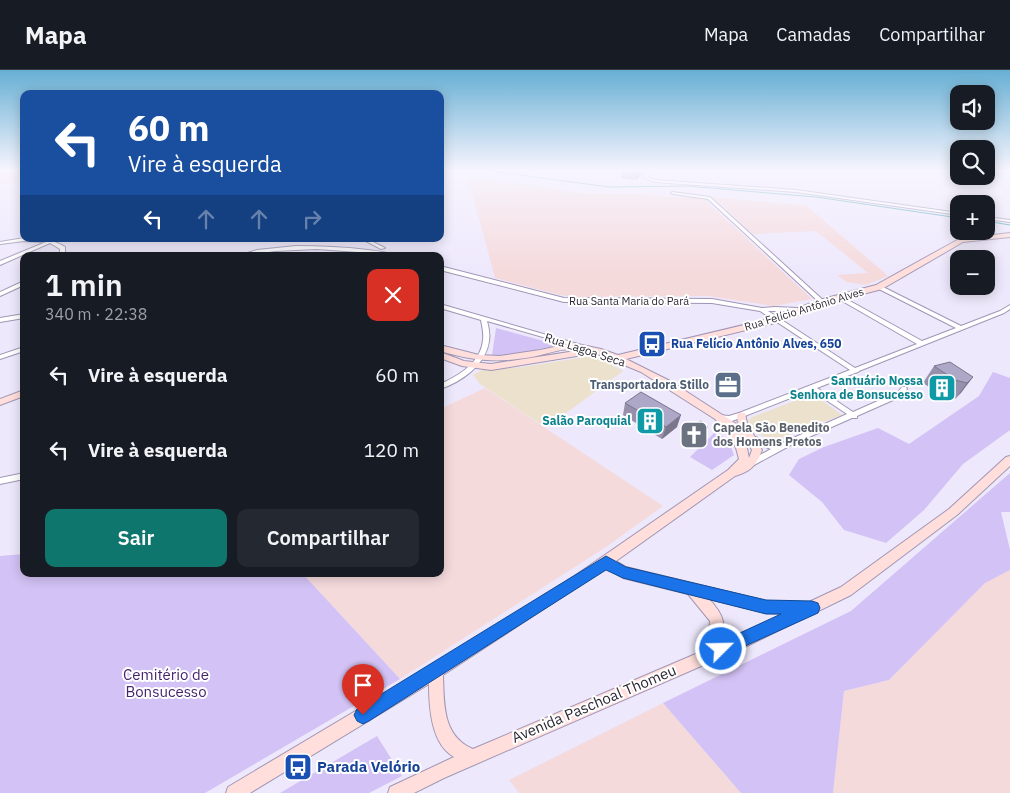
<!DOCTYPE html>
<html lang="pt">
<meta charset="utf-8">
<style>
:root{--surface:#171b24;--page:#242831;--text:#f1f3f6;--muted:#9ea1a6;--line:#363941;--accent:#0f766e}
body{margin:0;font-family:"IBM Plex Sans",sans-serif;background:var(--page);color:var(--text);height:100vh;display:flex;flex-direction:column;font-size:19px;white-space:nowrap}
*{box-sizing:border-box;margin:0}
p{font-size:16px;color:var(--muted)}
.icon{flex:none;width:28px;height:28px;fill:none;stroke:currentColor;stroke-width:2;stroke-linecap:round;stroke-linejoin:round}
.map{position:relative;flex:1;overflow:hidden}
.side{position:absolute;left:20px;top:182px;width:424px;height:325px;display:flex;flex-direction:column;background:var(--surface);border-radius:10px;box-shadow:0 2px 12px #0003}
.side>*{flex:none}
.banner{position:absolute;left:20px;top:20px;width:424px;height:152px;border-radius:10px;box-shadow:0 2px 12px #0003;background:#1a4fa0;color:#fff;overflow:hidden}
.controls{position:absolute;left:950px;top:15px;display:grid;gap:10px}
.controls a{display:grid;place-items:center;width:45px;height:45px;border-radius:10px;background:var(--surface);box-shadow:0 2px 12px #0003;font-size:25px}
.pin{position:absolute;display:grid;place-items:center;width:42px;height:42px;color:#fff;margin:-51px -21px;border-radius:50% 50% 50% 0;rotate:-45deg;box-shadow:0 0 5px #0007}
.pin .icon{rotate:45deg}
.me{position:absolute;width:55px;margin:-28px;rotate:67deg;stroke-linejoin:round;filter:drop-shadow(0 0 4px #0008)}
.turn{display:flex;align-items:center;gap:18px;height:105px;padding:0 25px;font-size:22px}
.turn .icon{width:65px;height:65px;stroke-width:2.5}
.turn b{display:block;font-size:35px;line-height:42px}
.lanes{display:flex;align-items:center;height:48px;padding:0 25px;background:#0003;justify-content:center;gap:25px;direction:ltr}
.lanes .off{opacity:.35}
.round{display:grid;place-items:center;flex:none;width:52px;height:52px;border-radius:10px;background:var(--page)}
.head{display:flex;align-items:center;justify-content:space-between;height:85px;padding:0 25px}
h1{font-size:30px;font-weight:600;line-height:38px}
.action{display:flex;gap:10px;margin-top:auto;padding:10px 25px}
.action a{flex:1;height:58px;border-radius:10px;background:var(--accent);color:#fff;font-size:20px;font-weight:600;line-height:58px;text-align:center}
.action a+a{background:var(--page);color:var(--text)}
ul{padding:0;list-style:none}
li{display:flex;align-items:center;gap:15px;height:75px;padding:0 25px}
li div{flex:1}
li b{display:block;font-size:19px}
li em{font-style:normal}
header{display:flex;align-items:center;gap:30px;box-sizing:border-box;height:70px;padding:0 25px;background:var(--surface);border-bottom:1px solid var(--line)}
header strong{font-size:24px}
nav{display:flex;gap:28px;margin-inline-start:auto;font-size:18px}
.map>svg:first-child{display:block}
</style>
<header>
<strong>Mapa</strong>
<nav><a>Mapa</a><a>Camadas</a><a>Compartilhar</a></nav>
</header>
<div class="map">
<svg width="1010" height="723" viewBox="0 0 1010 723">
<rect width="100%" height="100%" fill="#eee8fc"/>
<!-- industrial -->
<g fill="#f5dadc">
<polygon points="0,100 24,100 24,110 0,114"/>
<polygon points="468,107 569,121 571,123 647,124 650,126 703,128 812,229 774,236 707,226 576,227 560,225 495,208"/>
<polygon points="713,127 807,136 888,206 866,215 847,212 837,205 868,203 816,161 753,164"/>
<polygon points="485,318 663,436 606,477 400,609 303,504 440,504 440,339"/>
<polygon points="1010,500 1010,723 833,723 844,621 889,610 985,513"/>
<polygon points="663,633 741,723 519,723 509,710"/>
</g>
<!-- education -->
<g fill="#ece1cc">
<polygon points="591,286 601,289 623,301 546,358 480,314 473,305 482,300 522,297"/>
<polygon points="813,324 842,345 775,370 757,364 750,357 748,351 752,347"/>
</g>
<!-- green -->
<g fill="#d3c2f5">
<polygon points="496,258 558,275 513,285 492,286"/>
<polygon points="993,302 1010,308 1010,360 963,394 924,440 886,473 844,460 822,432 789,405 799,389 824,377 878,358 909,374 979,326"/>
<polygon points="717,360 731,377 734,385 712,400 690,387"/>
<polygon points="1010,403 1010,442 1001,442 1010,480 1010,500 985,513 889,610 844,621 833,723 741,723 663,633 851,541"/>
<polygon points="24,484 24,504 303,504 400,609 205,723 0,723 0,486"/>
<polygon points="377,666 402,706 369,723 280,723"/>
</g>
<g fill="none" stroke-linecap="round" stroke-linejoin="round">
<!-- stream -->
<g stroke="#47a7b6" stroke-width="1">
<polyline points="482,100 609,117 686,116 816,127 959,148"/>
<polyline points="986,151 1010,155"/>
</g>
<defs>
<g id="street">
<polygon points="649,100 653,100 647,107 655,110 796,120 959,143 959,145 796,122 654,112 643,107"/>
<polygon points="672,122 710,127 824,231 824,233 820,233 708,129 673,124 671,123"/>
<polygon points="986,147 1010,150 1010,152 986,149"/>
<path d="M24,168V169C39,169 51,168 65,177V186H60V179L50,173L0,195V191L46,172L24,171L0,174V172Z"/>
<polygon points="362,169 367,169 385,178 381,179"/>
<path d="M296,176C320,176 344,177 368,180C377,181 388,182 396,186H386L358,182L317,179L275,181L246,186H238L257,180Z"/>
<polygon points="440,196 564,228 712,229 762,238 775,237 797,238 799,239 799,241 768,241 855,298 917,274 837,228 837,226 841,226 922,271 956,258 877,218 877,216 881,216 961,256 1000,241 1010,235 1010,239 1004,243 859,301 858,302 855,303 817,318 853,342 898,322 902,317 906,317 907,319 902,326 857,346 857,348 852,348 791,375 754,395 751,394 750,392 751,390 771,379 747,370 746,368 747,366 753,366 770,373 780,374 847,344 811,320 732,351 729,351 716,349 715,347 716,345 719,345 729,346 739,343 850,300 760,241 712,233 564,232 440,200"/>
<polygon points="24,211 24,215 0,226 0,222"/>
<path d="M440,234L578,274L579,275L578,276H574L487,251C489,258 490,265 489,271C486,295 461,312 440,319V314C459,306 481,292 483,270C484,263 482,256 481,250L440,238Z"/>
<polygon points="24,244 24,248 0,252 0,248"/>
<polygon points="24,277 24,281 0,289 0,285"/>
<polygon points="24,403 24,409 0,414 0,408"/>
</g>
<g id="secondary">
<path d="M1010,163V167L963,172L882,219L825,234L779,252L626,289L670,311L738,355L737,345L739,343H745L747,353L762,380C757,395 750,402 735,406L616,491L626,497L766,531L809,532L841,517L949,439L1006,387L1010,386V396L957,445L851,525L745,577L444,708L414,723H388L390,717L454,687C431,674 429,637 429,614L250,723H226L228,717L431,596L573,507L728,400L739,389L736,378L732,369L715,349L641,302L595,283L491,300L462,296L440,288V282L464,291L491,294L582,280C565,276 548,284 532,287C498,293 473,291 440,281V275L479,285L500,286L540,280L573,273L601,279L618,285L773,248L819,230L876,215L959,169ZM741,366L746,370L752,380L749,388L747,378ZM606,498L623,508L688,524L710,551L709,565L698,583L473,679C442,666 444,633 443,605ZM709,529L766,543L785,544L719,574C728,555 723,544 709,529Z"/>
<polygon points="24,320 24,326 0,335 0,329"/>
</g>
</defs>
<!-- street casing -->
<use href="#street" stroke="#a096b5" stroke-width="2"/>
<!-- secondary casing -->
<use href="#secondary" stroke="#a096b5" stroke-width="2"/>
<!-- street -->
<use href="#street" fill="#fff" fill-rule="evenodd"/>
<!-- secondary -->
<use href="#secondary" fill="#ffdedb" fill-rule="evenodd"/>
</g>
<!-- wall -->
<g fill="#9690ac">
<polygon points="622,100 644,100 637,110 621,108"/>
<polygon points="934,296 973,307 955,329 943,326 923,313"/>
<polygon points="625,333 677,357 662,369 623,345"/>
<polygon points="686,357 705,365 689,371 683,365"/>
</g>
<!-- shaded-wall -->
<g fill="#7a768c">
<polygon points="638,100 644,100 637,110"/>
<polygon points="973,307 961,323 955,329 967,313"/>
<polygon points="681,345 677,357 662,369 666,357"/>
<polygon points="708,357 705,365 689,371 692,363"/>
</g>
<!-- building -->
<g fill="#aea8c8" stroke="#7a768c">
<polygon points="950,292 973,307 967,313 955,310 934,296"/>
<polygon points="641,322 681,345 666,357 625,333"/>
<polygon points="701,351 708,357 692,363 686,357"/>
</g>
<!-- sky -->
<linearGradient id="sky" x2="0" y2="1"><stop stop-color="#67afd4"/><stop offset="0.5" stop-color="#f7f5fe"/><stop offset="1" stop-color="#f7f5fe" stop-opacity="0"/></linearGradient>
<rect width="1010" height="201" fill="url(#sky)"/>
<!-- route -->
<polygon fill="#1a73e8" stroke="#114b97" points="606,486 626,497 766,530 812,531 818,533 820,538 818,543 721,587 716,585 713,579 716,574 781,544 766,544 623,508 606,500 369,651 363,654 357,651 354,645 357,639"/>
<!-- icons -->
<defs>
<symbol id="bus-square" viewBox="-11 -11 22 22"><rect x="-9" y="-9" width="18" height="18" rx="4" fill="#1a4fb4" stroke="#fff"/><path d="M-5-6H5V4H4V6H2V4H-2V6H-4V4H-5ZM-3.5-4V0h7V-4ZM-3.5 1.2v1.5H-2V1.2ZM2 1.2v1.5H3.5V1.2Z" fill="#fff"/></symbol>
<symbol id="office-square" viewBox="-11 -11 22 22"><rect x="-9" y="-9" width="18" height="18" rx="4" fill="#5c6f8a" stroke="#fff"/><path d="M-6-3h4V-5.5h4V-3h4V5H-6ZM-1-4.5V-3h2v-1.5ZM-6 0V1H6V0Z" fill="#fff"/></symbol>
<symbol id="building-square" viewBox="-11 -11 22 22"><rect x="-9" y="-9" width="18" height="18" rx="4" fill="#0f9aa8" stroke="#fff"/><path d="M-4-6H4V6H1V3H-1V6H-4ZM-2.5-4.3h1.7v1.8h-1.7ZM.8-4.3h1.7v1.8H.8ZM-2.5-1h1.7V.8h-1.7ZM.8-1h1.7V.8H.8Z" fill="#fff"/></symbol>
<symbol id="church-square" viewBox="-11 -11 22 22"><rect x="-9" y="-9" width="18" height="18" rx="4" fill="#6b7280" stroke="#fff"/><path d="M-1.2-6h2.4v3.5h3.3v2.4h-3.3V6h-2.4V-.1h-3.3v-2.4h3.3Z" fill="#fff"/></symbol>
</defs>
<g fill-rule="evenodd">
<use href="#bus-square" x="636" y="258" width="32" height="32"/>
<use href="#office-square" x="712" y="299" width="32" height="32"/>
<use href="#building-square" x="926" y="302" width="32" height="32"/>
<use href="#building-square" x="634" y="335" width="32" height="32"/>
<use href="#church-square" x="678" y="349" width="32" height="32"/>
<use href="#bus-square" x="282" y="681" width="32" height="32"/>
</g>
<g text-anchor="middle" stroke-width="4" stroke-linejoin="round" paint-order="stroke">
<!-- far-street labels -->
<g font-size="11" fill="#2c2834" stroke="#fff">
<text x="629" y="235">Rua Santa Maria do Pará</text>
<text transform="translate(804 239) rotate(-17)" y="4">Rua Felício Antônio Alves</text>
</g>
<!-- transit labels -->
<g font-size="12" font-weight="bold" fill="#164399" stroke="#fff" text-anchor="start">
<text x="671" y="278">Rua Felício Antônio Alves, 650</text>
</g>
<!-- street labels -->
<g font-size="12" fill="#2c2834" stroke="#fff">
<text transform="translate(585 280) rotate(18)" y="4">Rua Lagoa Seca</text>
</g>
<!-- culture labels -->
<g font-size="12" font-weight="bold" fill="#0d838f" stroke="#fff" text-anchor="end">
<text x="923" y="315">Santuário Nossa<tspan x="923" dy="14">Senhora de Bonsucesso</tspan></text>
<text x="631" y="355">Salão Paroquial</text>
</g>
<!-- service labels -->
<g font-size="12" font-weight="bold" fill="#4e5e75" stroke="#fff" text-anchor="end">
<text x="709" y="319">Transportadora Stillo</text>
</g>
<!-- worship labels -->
<g font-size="12" font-weight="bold" fill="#5b616d" stroke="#fff" text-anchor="start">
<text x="713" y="362">Capela São Benedito<tspan x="713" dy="14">dos Homens Pretos</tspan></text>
</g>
<!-- near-park labels -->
<g font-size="15" fill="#45256e" stroke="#fff">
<text x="166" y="610">Cemitério de<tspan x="166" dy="17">Bonsucesso</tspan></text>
</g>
<!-- near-street labels -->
<g font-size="15" fill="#2c2834" stroke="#fff">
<text transform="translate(594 634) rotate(-23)" y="5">Avenida Paschoal Thomeu</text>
</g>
<!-- near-transit labels -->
<g font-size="15" font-weight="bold" fill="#164399" stroke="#fff" text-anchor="start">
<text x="317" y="702">Parada Velório</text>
</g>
</g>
</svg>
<div class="controls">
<a><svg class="icon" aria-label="sound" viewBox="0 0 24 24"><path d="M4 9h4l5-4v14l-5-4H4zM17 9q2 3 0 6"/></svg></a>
<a><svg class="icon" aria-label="search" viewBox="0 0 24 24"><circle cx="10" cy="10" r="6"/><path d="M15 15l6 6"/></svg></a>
<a>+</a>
<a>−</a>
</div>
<div class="pin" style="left:363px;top:645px;background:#d93025"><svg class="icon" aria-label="arrive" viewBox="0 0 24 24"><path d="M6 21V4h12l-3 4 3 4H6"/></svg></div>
<svg class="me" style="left:721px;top:579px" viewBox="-20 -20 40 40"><circle r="17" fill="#1a73e8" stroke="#fff" stroke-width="3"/><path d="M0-11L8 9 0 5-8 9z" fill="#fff"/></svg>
<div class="banner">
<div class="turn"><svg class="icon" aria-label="left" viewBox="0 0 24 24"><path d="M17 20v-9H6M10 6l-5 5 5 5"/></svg><div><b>60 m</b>Vire à esquerda</div></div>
<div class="lanes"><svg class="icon" aria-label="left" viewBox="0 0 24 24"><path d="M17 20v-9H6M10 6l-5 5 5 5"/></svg><svg class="icon off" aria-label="ahead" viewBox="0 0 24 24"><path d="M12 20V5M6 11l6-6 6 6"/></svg><svg class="icon off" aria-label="ahead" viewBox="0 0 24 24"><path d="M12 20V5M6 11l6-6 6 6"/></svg><svg class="icon off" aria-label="right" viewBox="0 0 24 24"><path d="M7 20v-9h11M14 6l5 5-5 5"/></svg></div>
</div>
<section class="side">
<div class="head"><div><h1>1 min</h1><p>340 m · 22:38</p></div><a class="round" style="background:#d93025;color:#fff"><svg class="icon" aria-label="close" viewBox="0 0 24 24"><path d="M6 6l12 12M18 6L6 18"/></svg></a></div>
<ul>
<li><svg class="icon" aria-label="left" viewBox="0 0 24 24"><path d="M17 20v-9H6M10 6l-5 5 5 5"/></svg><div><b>Vire à esquerda</b></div><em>60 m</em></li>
<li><svg class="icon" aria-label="left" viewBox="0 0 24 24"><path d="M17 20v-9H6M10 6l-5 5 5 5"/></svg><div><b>Vire à esquerda</b></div><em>120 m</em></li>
</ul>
<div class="action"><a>Sair</a><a>Compartilhar</a></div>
</section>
</div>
